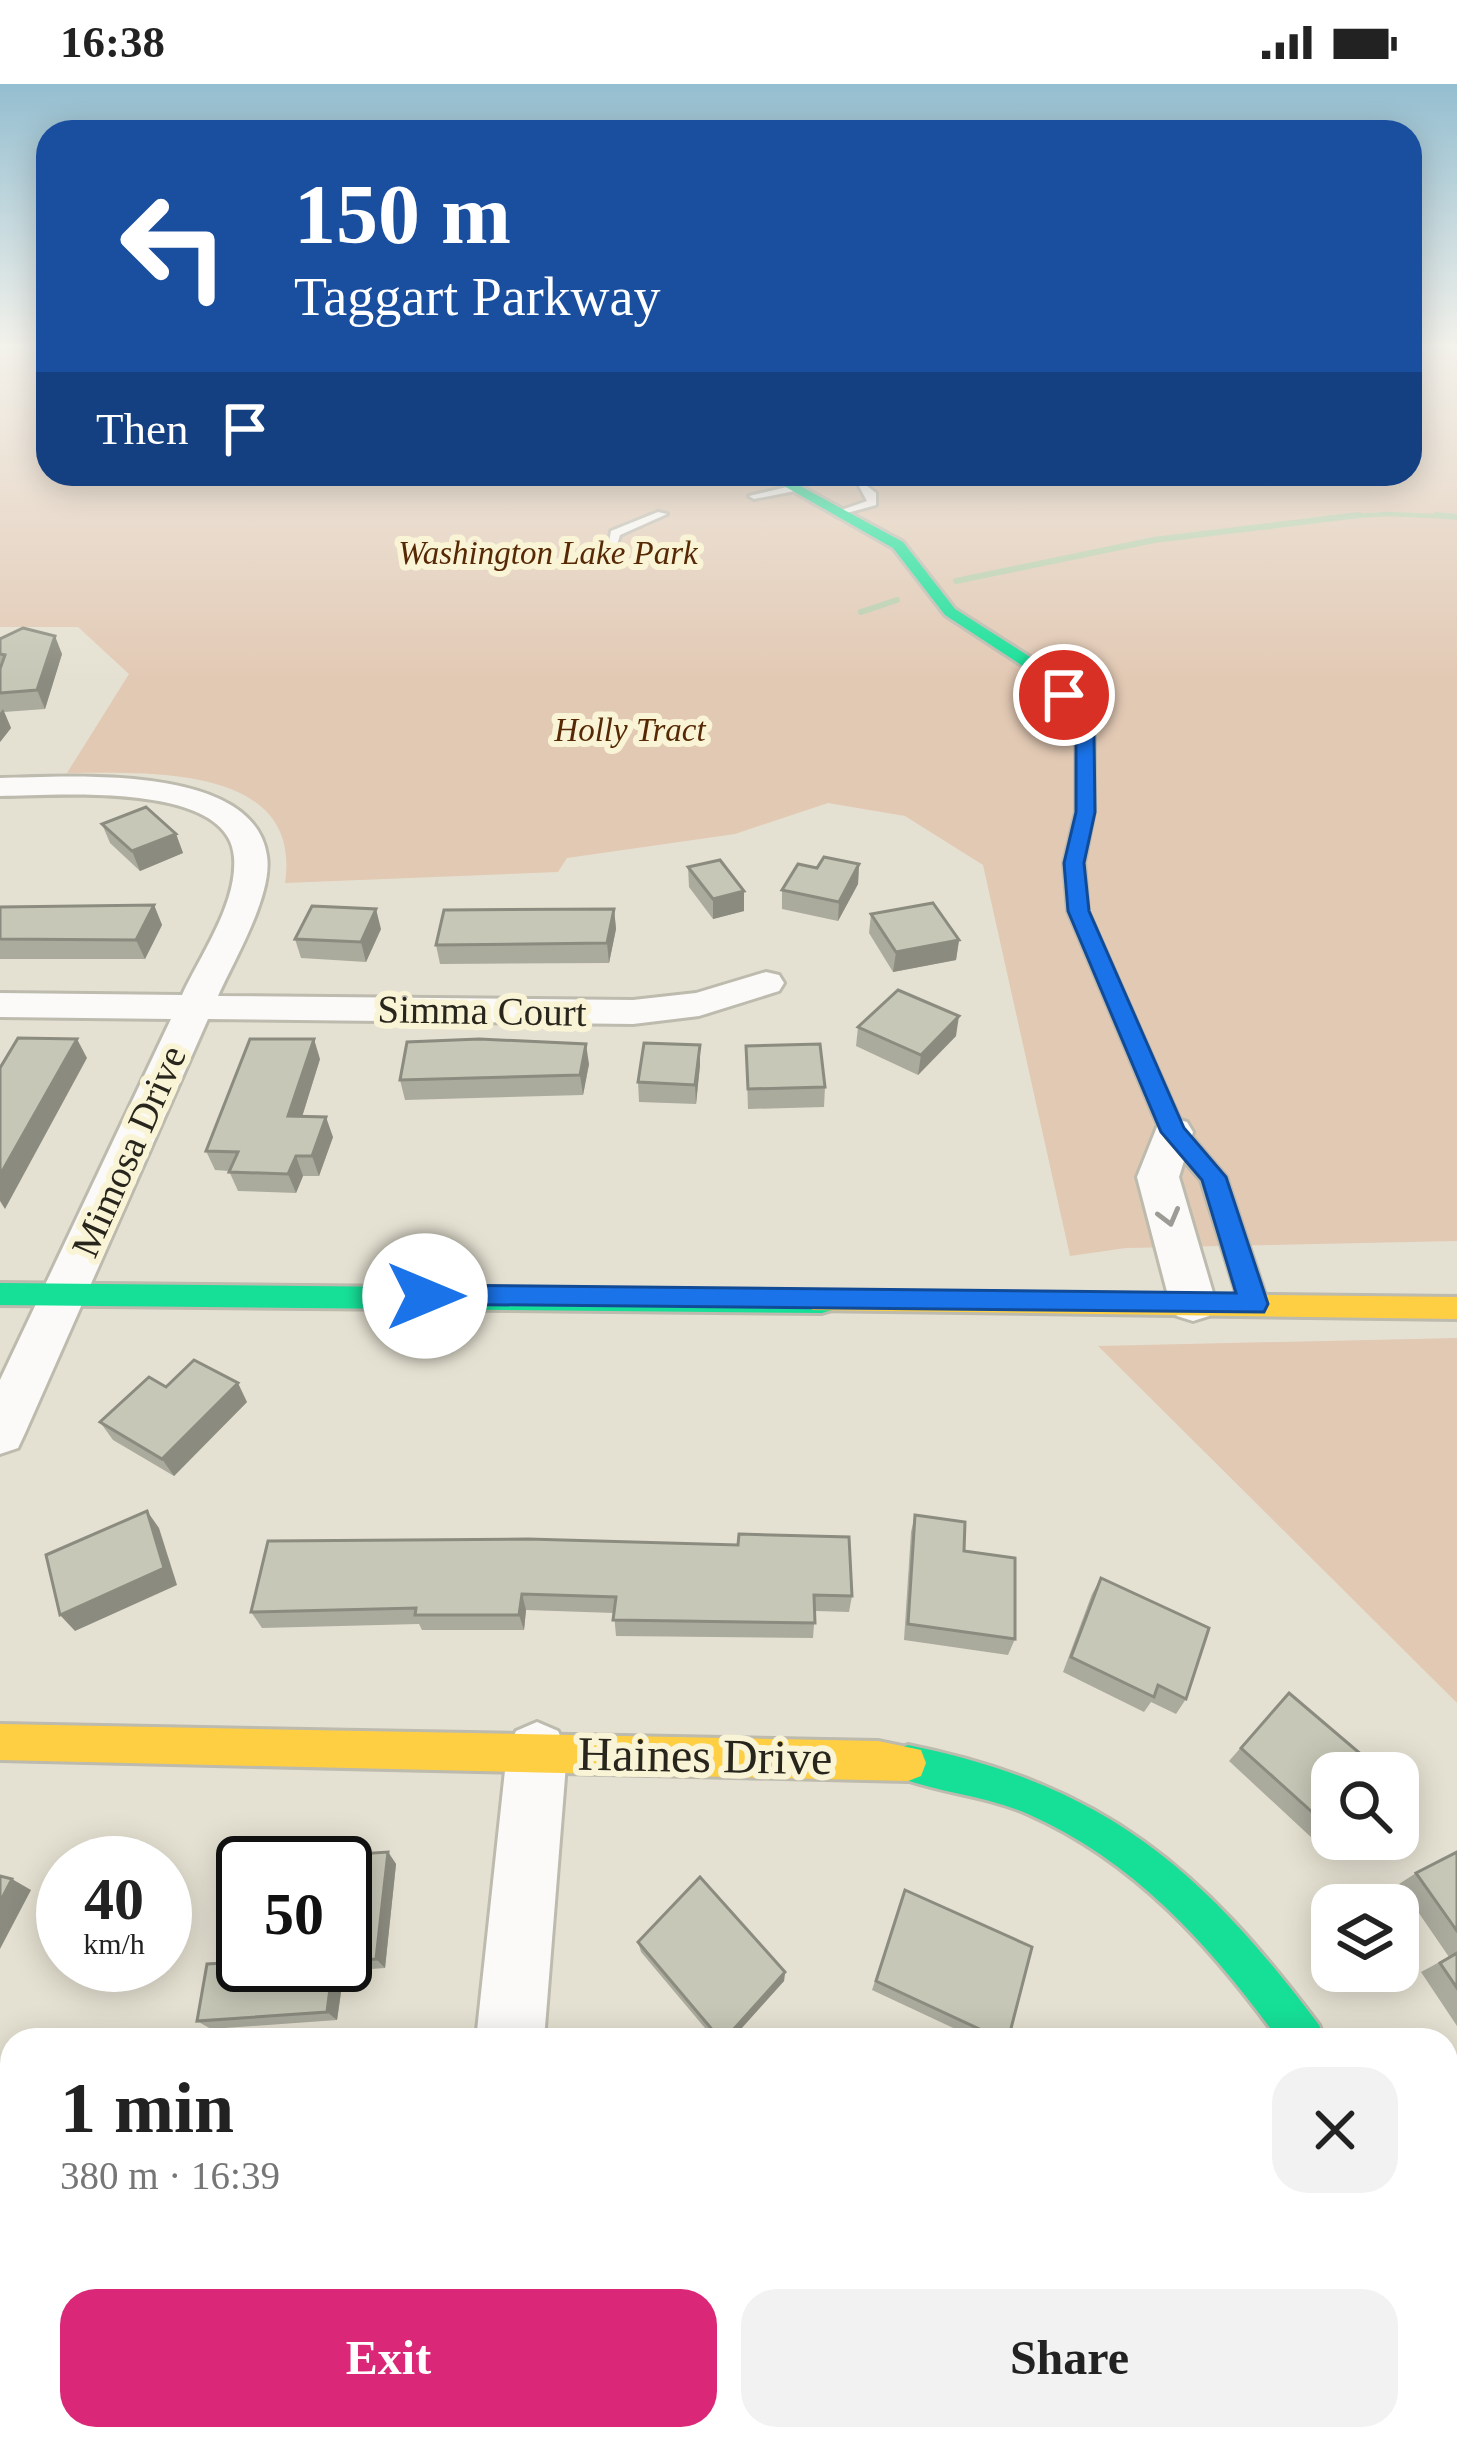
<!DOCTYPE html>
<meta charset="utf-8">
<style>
:root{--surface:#fff;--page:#f2f2f2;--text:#222;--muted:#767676;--accent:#db2777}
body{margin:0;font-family:Georgia,serif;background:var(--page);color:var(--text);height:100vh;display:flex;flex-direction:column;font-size:45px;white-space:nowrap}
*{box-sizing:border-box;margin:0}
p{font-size:39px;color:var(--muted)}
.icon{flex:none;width:66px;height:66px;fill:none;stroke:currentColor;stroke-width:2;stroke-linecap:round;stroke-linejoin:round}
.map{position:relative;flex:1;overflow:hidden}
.details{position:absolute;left:0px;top:1944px;width:1458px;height:423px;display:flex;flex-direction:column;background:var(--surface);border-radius:36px 36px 0 0;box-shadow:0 6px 30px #0003}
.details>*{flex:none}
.top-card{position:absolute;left:36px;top:36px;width:1386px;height:366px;border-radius:36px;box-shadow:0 6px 30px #0003;background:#1a4fa0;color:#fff;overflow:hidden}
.buttons{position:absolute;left:1311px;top:1668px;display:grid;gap:24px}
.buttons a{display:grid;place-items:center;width:108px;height:108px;border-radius:24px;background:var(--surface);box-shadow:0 6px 30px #0003;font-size:60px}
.speed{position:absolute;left:36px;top:1752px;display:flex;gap:24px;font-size:60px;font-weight:700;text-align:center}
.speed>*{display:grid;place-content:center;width:156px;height:156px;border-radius:50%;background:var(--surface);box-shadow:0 6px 30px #0003;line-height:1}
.speed small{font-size:30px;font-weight:400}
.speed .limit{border:6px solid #111;border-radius:18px;background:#fff;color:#111}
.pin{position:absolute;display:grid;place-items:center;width:102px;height:102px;color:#fff;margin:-51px;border:6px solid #fff;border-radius:50%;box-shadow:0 3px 12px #0007}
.me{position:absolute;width:132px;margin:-66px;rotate:90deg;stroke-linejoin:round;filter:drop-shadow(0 0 9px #0008)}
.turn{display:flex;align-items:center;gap:42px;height:252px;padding:0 60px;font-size:54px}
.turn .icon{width:156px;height:156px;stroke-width:2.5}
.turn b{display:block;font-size:84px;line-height:102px}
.then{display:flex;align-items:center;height:114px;padding:0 60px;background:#0003;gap:24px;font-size:45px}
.round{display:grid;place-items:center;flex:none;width:126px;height:126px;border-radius:36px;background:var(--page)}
.head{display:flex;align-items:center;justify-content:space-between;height:204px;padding:0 60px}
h1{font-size:72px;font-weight:600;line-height:90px}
.cta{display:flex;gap:24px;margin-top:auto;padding:24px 60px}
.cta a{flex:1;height:138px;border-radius:36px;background:var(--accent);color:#fff;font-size:48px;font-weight:600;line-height:138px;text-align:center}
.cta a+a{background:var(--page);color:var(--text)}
.status{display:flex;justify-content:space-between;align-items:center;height:84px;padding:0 60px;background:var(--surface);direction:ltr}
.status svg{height:33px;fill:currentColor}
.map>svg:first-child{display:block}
</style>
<div class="status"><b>16:38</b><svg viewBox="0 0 49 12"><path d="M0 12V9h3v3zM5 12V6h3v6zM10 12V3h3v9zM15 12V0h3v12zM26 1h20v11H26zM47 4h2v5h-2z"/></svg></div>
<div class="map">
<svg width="1457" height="2365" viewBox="0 0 1457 2365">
<rect width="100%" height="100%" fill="#e5e1d2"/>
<!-- green -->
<g fill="#e2c9b4">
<path d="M0,265H48V390H1410V265H1457V1157L1126,1164L1070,1172L983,781L905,732L828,719L735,750L567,774L558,788L285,799C303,679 146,689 67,689L129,590L78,543H0Z"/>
<polygon points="1457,1254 1457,1619 1098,1262"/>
</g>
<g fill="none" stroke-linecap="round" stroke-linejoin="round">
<!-- stream-far1 -->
<polyline stroke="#b6ceab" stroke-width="4.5" points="1325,434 1388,430 1457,433"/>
<!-- stream -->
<g stroke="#b6ceab" stroke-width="6">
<polyline points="1436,431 1457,433"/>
<polyline points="956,497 1154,456 1359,431"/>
<polyline points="861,528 897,516"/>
</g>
<defs>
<g id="lane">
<polygon points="791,402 795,407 754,415 749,412"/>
<polygon points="859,402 867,402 876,409 876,421 836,432 836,428 867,417"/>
<polygon points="658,428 667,430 620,451 616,464 608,464 611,447"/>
</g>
<g id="street">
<path d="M0,694C67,693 254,678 267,772C273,811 234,876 218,912L633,916L696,909L766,888L779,891L784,899L779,907L699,932L633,940L208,935L25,1349L18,1364L0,1370V1296L171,935L0,933V909L182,911C200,872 238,819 234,773C229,696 52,712 0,712Z"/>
<polygon points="1173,1034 1187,1038 1193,1048 1179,1093 1216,1219 1209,1232 1193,1237 1177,1232 1170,1219 1137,1093 1159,1038"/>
<polygon points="537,1638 558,1647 567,1668 544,1956 476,1956 507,1668 516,1647"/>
<polygon points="1446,2141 1457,2146 1457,2235 1446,2230"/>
<polygon points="527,2355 607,2355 610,2365 530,2365"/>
</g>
<g id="fast">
<polygon points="763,390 778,390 903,458 955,525 1038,578 1072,611 1094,651 1094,728 1084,779 1088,827 1176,1027 1173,1033 1155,1033 1152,1027 1068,827 1064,779 1076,728 1076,651 1057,613 1026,584 945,531 893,464"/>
<polygon points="0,1199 822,1207 832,1210 836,1218 832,1226 822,1229 0,1221"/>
<path d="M908,1661C1105,1701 1201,1784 1319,1941L1325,1956H1279C1212,1864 1135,1777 1028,1730C985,1711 938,1709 895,1692L890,1679L895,1666Z"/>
</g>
<g id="slow">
<polygon points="1164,1019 1173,1021 1184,1044 1226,1093 1265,1211 1457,1213 1457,1235 812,1226 808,1218 812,1210 822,1207 1237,1211 1201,1096 1164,1054 1152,1027"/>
<polygon points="0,1640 878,1657 921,1666 926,1679 921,1692 908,1697 0,1676"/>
</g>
</defs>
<!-- lane casing -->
<use href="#lane" stroke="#bdbaae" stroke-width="6"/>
<!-- street casing -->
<use href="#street" stroke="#bdbaae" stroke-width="6"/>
<!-- fast casing -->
<use href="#fast" stroke="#bdbaae" stroke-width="6"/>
<!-- slow casing -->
<use href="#slow" stroke="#bdbaae" stroke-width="6"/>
<!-- lane -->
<use href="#lane" fill="#fbfaf8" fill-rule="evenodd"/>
<!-- street -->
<use href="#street" fill="#fbfaf8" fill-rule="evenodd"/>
<!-- fast -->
<use href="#fast" fill="#16e098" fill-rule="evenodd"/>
<!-- slow -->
<use href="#slow" fill="#ffcf43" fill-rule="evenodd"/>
</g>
<!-- wall -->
<g fill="#aaab9d">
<polygon points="0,555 62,570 45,625 4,628 11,644 0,658"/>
<polygon points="102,740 176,750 183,769 140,787 110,759"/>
<polygon points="859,780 858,800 838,837 782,825 782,806 817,784"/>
<polygon points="688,783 744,827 713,835 689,803"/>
<polygon points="154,821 162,841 145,875 0,875 0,823"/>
<polygon points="614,825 616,845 609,879 440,880 436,861"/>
<polygon points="871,830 959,856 956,876 893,888 869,849"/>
<polygon points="381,845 366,878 301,874 295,855"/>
<polygon points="858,943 956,952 918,991 856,962"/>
<polygon points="700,961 700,981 696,1020 639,1018 638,998"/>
<polygon points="746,962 825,1003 824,1023 748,1025"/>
<polygon points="320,975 302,1033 333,1053 319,1092 303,1092 296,1109 238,1107 229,1087 215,1086 206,1067"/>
<polygon points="589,980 583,1011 405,1016 400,996"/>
<polygon points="166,1303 247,1318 174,1392 113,1356 100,1338"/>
<polygon points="915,1431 964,1467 1015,1555 1008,1571 904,1556 911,1448"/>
<polygon points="738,1461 852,1512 849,1528 815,1527 813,1554 616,1552 614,1529 526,1526 524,1546 422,1546 419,1540 262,1544 251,1528"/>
<polygon points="1101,1494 1186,1615 1176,1630 1151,1618 1144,1628 1063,1588 1092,1510"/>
<polygon points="1289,1609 1332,1689 1332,1755 1343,1755 1327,1768 1229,1677"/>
<polygon points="388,1768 396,1780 385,1884 344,1887 337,1936 211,1945 197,1937 243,1881 345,1881 345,1779"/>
<polygon points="1457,1768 1457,1942 1421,1888 1449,1873 1399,1800 1416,1789"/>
<polygon points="905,1806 1008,1956 979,1956 872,1906"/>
<polygon points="638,1858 785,1888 784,1897 731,1956 715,1956 641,1868"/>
<polygon points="1257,2355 1396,2355 1401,2365 1262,2365"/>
</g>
<!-- shaded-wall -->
<g fill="#8b8b7f">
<polygon points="55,552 62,570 45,625 37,606"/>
<polygon points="3,625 11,644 0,658 0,629"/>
<polygon points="176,750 183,769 140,787 132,767"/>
<polygon points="859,780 858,800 838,837 839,818"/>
<polygon points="744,807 744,827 713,835 713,815"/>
<polygon points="154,821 162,841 145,875 136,856"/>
<polygon points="376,825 381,845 366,878 361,858"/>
<polygon points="614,825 616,845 609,879 607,859"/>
<polygon points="959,856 956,876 893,888 896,868"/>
<polygon points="959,932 956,952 918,991 921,971"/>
<polygon points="77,955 87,974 5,1125 0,1117 0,1091"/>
<polygon points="314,955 320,975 296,1052 288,1032"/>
<polygon points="586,960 589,980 583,1011 580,991"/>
<polygon points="700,961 700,981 696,1020 695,1001"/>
<polygon points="326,1033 333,1053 319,1092 312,1072"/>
<polygon points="296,1072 303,1092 296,1109 288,1090"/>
<polygon points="238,1299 247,1318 174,1392 162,1375"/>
<polygon points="147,1427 159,1444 177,1501 75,1547 60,1531"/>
<polygon points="522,1510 526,1526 524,1546 519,1531"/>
<polygon points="388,1768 396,1780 385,1884 376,1875"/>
<polygon points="12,1795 31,1806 0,1865 0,1818"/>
<polygon points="333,1881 337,1881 344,1887 337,1936 327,1928"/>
<polygon points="785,1888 784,1897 731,1956 724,1956"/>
<polygon points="372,2355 384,2355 386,2365 374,2365"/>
</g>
<!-- building -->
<g fill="#c6c7b6" stroke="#8b8b7f" stroke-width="3">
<polygon points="23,544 55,552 37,606 0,609 0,585 5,571 0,570 0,555"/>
<polygon points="146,723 176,750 132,767 102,740"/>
<polygon points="824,773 859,780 839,818 782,806 798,780 817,784"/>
<polygon points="720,776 744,807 713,815 688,783"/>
<polygon points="933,819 959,856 896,868 871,830"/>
<polygon points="154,821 136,856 0,855 0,823"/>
<polygon points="312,822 376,825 361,858 295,855"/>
<polygon points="614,825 607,859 436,861 444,826"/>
<polygon points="898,906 959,932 921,971 858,943"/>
<polygon points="18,954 77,955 0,1091 0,984"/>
<polygon points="250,955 314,955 288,1032 326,1033 312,1072 296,1072 288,1090 229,1088 238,1068 206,1067"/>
<polygon points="479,955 586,960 580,991 400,996 407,958"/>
<polygon points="644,959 700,961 695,1001 638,998"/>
<polygon points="820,960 825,1003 748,1005 746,962"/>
<polygon points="194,1276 238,1299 162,1375 100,1338 149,1293 166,1303"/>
<polygon points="147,1427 164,1484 60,1531 46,1471"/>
<polygon points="915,1431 965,1438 964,1467 1015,1474 1015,1555 908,1540"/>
<polygon points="739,1450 849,1453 852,1512 814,1511 815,1539 613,1536 616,1513 522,1510 519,1531 415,1531 416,1524 251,1528 268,1457 528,1455 738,1461"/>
<polygon points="1101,1494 1209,1544 1186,1615 1158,1601 1154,1613 1071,1573"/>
<polygon points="1289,1609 1383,1689 1332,1689 1332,1746 1241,1664"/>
<polygon points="388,1768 376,1875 345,1877 345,1779 266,1779 266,1776"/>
<polygon points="1457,1768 1457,1847 1416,1789"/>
<polygon points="0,1792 12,1795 0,1818"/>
<polygon points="700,1793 785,1888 724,1956 721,1956 638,1858"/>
<polygon points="905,1806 1032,1863 1008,1956 1003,1956 876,1897"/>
<polygon points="1457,1869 1457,1904 1440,1879"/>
<polygon points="243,1878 243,1881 333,1881 327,1928 197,1937 207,1880"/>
<polygon points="265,2355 372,2355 374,2365 244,2365"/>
<polygon points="755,2355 868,2355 853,2365 759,2365"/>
<polygon points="1272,2355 1396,2355 1401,2365 1277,2365"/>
</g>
<!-- one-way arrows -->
<defs><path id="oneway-chevron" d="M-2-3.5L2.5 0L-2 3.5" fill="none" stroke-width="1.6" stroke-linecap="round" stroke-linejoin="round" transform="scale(3)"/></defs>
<use stroke="#9c9b95" href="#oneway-chevron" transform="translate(1169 1133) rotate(75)"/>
<!-- sky -->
<linearGradient id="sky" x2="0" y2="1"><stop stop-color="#94bed0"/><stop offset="0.44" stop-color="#f3f2eb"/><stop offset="1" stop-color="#f3f2eb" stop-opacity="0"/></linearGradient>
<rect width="1457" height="596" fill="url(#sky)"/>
<!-- route -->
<polygon fill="#1a73e8" stroke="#114b97" stroke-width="3" points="1058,607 1070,607 1094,651 1095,728 1084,779 1089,827 1184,1044 1226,1093 1268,1220 1264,1228 416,1220 411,1212 425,1201 1236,1209 1202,1096 1161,1048 1068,827 1064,779 1076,728 1076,651 1055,611"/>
<g text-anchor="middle" stroke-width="12" stroke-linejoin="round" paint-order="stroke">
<!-- far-park labels -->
<g font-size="33" font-style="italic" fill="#562904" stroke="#faf4d7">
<text x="548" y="480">Washington Lake Park</text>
<text x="630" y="657">Holly Tract</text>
</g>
<!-- street labels -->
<g font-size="39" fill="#28261c" stroke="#faf4d7">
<text transform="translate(482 926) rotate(1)" y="14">Simma Court</text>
<text transform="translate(128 1067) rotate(-66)" y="14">Mimosa Drive</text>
</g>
<!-- near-street labels -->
<g font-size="48" fill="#28261c" stroke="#faf4d7">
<text transform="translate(705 1671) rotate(1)" y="17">Haines Drive</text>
</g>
</g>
</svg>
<div class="buttons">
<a><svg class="icon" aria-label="search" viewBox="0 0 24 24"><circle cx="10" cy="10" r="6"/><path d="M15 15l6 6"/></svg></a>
<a><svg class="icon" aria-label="layers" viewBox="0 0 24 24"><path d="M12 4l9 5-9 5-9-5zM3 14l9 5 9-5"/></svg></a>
</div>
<div class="speed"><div>40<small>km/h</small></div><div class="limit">50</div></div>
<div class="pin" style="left:1064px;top:611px;background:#d93025"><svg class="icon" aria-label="arrive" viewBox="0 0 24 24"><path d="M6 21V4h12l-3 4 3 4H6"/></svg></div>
<svg class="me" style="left:425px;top:1212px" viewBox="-20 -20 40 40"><circle r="19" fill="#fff"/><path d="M0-13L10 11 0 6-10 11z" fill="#1a73e8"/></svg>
<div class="top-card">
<div class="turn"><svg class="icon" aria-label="left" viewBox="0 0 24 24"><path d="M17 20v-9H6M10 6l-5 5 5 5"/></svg><div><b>150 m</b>Taggart Parkway</div></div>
<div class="then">Then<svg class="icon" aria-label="arrive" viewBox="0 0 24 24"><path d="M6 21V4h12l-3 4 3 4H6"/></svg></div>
</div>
<section class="details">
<div class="head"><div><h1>1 min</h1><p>380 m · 16:39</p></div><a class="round"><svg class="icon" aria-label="close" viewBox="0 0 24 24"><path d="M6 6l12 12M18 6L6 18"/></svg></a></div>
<div class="cta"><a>Exit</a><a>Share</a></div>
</section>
</div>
